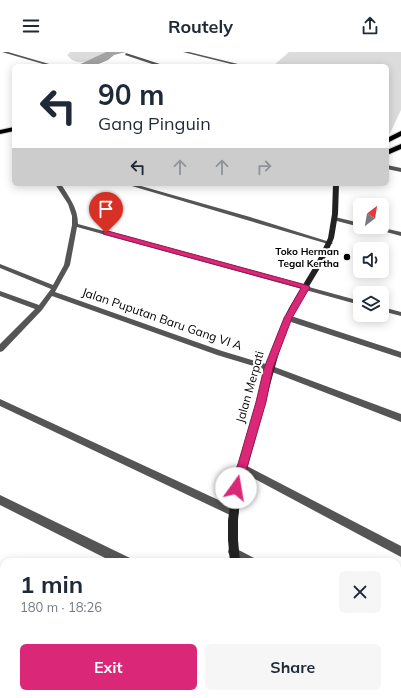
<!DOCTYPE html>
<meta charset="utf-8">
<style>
:root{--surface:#fff;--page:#f6f6f7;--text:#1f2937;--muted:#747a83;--accent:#db2777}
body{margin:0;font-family:Mulish,sans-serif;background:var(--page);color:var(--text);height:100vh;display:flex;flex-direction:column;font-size:15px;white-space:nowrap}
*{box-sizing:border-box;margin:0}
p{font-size:13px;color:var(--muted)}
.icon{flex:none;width:22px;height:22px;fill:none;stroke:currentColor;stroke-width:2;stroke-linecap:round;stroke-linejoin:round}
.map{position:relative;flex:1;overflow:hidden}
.panel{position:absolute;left:0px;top:506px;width:401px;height:140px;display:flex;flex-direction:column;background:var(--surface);border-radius:12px 12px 0 0;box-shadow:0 2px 10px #0003}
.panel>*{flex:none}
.guide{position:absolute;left:12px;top:12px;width:377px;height:122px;border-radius:6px;box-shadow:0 2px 10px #0003;background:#fff;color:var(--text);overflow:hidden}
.needle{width:26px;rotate:31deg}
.fabs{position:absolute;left:353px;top:146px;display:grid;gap:8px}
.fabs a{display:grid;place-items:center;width:36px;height:36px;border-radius:6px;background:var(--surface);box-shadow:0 2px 10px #0003;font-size:20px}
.pin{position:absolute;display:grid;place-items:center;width:34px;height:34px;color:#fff;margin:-41px -17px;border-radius:50% 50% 50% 0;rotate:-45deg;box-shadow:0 0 4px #0007}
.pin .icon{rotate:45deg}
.me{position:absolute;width:44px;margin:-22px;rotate:13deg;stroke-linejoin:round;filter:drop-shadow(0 0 3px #0008)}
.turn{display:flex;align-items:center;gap:14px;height:84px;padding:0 20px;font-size:18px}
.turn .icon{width:52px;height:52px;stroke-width:2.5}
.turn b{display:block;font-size:28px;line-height:34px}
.lanes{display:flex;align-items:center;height:38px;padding:0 20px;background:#0003;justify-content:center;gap:20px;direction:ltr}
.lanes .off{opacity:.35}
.round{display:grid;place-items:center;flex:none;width:42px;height:42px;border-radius:6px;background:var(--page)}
.summary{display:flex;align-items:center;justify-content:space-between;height:68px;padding:0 20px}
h1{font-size:24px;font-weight:700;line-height:30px}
.button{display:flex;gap:8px;margin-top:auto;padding:8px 20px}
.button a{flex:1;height:46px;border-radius:6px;background:var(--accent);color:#fff;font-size:16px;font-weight:700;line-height:46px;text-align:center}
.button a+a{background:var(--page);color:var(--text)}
header{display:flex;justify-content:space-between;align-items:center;height:52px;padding:0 20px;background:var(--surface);font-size:18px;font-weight:700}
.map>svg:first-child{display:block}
</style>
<header><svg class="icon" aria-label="menu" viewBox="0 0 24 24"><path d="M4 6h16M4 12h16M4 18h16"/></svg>Routely<svg class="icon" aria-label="share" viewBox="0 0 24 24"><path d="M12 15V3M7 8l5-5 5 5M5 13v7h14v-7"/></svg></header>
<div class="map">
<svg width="401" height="646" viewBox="0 0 401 646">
<rect width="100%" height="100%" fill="#fff"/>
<!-- green -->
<g fill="#dcdcdc">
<path d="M69,0H106C92,6 79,18 67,3L70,1Z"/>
<polygon points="289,0 401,0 401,58 390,81 387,84 387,14 273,14"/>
</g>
<!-- water -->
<polygon fill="#a3a3a3" points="106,0 126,0 114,3 108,8 94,14 76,14"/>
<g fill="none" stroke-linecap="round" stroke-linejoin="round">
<defs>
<g id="highway">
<polygon points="14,75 14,79 0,82 0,78"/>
<polygon points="401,79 401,84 387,91 387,86"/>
<polygon points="401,92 401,97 387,103 387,98"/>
</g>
</defs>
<!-- highway casing -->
<use href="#highway" stroke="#dbdbdb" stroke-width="2"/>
<!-- street -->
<g fill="#555" fill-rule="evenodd">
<polygon points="2,0 8,0 56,14 50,14"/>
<polygon points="183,0 189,0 246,14 239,14"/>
<polygon points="126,1 163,13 164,14 158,14 125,3"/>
<polygon points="387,113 401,116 401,120 387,117"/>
<path d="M55,132H61C69,145 78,156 78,172L360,249V253L77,175L70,213L55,240L222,299L272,314L401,362V370L267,318L217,303L52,244L42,258L3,299L0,300V292L35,257L0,244V239L39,253L51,237L0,216V212L53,233L64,213L72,173V164L68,152Z"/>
<polygon points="125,132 134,132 250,165 333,191 330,193 328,192"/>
<polygon points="335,165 360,171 360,175 333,168 332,167"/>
<polygon points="368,175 379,175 401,180 401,184"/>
<polygon points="382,255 401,260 401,264 382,259"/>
<polygon points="288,263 401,300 401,306 285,268 284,266"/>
<polygon points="0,347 238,457 239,460 238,463 234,465 230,463 0,354"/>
<polygon points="241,411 401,494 401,505 238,418 236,415 238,412"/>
<polygon points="0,443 130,506 131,510 113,510 0,453"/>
<path d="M233,495L254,506L255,510C245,510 232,511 228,500L229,496Z"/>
<polygon points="0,590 4,592 4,604 0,602"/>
<polygon points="397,592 401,594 401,606 397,604"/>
<polygon points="84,642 101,642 102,646 85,646"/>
</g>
<!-- secondary -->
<g fill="#222" fill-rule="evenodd">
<polygon points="333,132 339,132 338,162 334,186 323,211 296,256 283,286 249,409 240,448 238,468 238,488 240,510 230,510 228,488 228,468 231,448 240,409 276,286 289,256 316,211 328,186 332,162"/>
<polygon points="235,642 247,642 246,646 234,646"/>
</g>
<!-- highway -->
<use href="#highway" fill="#000" fill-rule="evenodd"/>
</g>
<!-- route -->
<polygon fill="#db2777" stroke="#8e194d" points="103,179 108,179 306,233 310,235 292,266 273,316 266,350 240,440 236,441 232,440 231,436 256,350 264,316 284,266 301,236 103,182"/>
<!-- markers -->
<circle fill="#000" stroke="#fff" stroke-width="1.5" cx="347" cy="205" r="4"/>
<g text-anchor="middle" stroke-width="4" stroke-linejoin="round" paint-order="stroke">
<!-- far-poi labels -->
<g font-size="10" font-weight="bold" fill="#000" stroke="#fff" text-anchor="end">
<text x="339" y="203">Toko Herman<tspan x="339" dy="12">Tegal Kertha</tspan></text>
</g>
<!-- street labels -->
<g font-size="12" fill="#000" stroke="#fff">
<text transform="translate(162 267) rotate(19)" y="4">Jalan Puputan Baru Gang VI A</text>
<text transform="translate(250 335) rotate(-74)" y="4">Jalan Merpati</text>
</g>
</g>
</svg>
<div class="fabs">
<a><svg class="needle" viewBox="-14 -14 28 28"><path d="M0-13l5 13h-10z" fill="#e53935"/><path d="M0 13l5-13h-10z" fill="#747a83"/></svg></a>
<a><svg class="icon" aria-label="sound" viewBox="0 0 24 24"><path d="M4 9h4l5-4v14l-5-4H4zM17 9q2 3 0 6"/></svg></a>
<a><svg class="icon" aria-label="layers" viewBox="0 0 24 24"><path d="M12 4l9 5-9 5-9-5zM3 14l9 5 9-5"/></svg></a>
</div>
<div class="pin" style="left:106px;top:181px;background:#d93025"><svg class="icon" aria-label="arrive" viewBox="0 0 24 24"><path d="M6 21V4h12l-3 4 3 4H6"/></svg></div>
<svg class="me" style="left:236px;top:436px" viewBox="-20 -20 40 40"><circle r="19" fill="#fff"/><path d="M0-13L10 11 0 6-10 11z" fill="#db2777"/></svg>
<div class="guide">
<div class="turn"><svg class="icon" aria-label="left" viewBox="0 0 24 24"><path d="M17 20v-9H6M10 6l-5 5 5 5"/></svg><div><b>90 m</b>Gang Pinguin</div></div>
<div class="lanes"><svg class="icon" aria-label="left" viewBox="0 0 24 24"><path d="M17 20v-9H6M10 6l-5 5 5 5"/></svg><svg class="icon off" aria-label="ahead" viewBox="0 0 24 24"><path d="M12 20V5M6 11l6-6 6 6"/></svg><svg class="icon off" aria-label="ahead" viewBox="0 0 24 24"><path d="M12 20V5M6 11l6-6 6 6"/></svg><svg class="icon off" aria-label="right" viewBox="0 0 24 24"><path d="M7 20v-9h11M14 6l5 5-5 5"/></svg></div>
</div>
<section class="panel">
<div class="summary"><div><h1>1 min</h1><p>180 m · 18:26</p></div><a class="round"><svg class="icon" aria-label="close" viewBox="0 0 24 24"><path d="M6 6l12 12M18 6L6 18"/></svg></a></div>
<div class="button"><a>Exit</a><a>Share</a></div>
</section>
</div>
